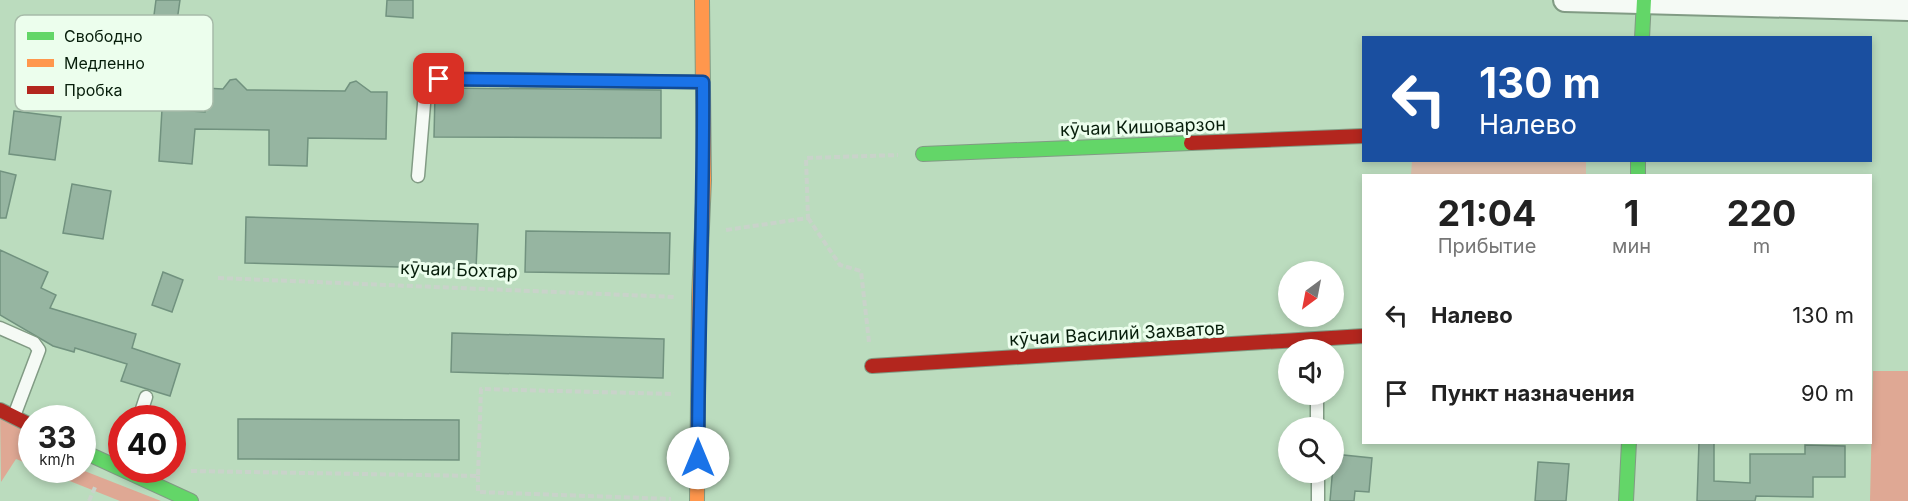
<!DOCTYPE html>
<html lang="ru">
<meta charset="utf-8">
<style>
:root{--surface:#fff;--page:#f2f2f2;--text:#222;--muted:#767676}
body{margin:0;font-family:Inter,sans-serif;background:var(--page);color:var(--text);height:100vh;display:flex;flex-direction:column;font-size:22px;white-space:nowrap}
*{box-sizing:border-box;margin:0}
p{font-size:20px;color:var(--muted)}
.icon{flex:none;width:33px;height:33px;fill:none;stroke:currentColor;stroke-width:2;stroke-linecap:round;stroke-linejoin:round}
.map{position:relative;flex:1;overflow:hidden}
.details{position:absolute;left:1362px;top:174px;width:510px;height:270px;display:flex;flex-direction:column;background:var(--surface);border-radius:0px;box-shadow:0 3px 9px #0003}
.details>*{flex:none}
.banner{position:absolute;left:1362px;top:36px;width:510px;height:126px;border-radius:0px;box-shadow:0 3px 9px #0003;background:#1a4fa0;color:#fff;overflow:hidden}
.needle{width:39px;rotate:212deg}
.buttons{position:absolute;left:1278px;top:261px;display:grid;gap:12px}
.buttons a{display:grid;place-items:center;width:66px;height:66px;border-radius:50%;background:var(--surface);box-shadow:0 3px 9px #0003;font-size:30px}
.speed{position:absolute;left:18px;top:405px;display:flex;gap:12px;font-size:30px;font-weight:700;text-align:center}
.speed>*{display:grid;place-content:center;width:78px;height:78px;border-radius:50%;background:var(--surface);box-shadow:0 3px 9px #0003;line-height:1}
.speed small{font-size:15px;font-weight:400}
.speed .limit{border:9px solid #d22;background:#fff;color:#111}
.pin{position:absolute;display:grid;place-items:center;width:51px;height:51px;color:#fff;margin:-26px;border-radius:12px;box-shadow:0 3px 9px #0006}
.me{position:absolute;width:66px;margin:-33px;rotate:0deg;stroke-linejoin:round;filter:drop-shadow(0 0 4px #0008)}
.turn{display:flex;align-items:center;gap:21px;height:126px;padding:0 18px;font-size:27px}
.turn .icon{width:78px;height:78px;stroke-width:2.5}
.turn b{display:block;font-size:42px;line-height:51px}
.eta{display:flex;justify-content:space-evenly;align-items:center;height:102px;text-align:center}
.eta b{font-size:36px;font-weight:700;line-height:42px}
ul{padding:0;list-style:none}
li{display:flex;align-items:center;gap:18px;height:78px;padding:0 18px}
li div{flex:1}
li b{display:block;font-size:22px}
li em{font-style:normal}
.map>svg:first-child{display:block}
</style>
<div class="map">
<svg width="1908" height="501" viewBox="0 0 1908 501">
<rect width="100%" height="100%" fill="#bbdcbe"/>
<!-- green -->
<polygon fill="#debfac" points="1412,161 1586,161 1586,175 1411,175"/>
<!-- forest -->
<g fill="#dfa894">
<polygon points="1873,371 1908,371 1908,501 1870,501"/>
<polygon points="0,409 32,424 31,465 16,459 1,482"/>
<polygon points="42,470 82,470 161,501 120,501"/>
</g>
<!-- building -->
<g fill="#96b5a1" stroke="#71927f" stroke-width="1.5">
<polygon points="156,0 180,0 171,63 148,60"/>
<polygon points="387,0 413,0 413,18 386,16"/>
<polygon points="236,79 247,90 345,91 350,83 356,81 371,92 387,92 386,139 308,138 307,166 269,165 269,130 195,129 192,164 159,161 162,109 205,112 205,88 223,89 230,80"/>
<polygon points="441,88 661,90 661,138 434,137 435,94"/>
<polygon points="14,111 61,117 55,160 9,154"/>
<polygon points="0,171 16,175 6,218 0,218"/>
<polygon points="72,184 111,191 103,239 63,233"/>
<polygon points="246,217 478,224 476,269 245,263"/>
<polygon points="526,231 670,233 669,274 525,272"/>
<polygon points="0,250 48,272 41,288 56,295 50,308 136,334 132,348 180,364 170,396 121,381 127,364 75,348 74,352 53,346 0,315"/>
<polygon points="163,272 183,280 172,312 152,305"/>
<polygon points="452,333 664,339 663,378 451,372"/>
<polygon points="238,419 459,420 459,460 238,459"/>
<polygon points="1699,442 1714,442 1714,481 1750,483 1750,454 1805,454 1805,445 1845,446 1845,477 1813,477 1813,497 1756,496 1755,501 1697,501"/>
<polygon points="1334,454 1372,458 1369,492 1355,491 1354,501 1330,501"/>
<polygon points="1538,462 1569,464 1566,501 1535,501"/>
</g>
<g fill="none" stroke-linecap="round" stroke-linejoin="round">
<defs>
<g id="lane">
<polyline points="418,176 425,92 439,79 702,82"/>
<polyline points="0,328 34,343 39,350 14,416"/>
<polyline points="1317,394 1317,428"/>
<polyline points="139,418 146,397"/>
<polyline points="1318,472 1318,501"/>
</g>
<polyline id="street" points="1565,0 1908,9"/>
<g id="fast">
<polyline points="1642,38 1644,0"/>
<polyline points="923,154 1191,143"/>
<polyline points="1638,160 1638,176"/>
<polyline points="82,451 191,501"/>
<polyline points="1626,501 1629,442"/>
</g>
<polyline id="slow" points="697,501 699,298 704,180 702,0"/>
<g id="jam">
<polyline points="1191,143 1364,136"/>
<polyline points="872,366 1364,336"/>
<polyline points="0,410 32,426"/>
</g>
</defs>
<!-- lane casing -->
<use href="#lane" stroke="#819b84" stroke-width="15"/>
<!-- street casing -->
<use href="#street" stroke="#819b84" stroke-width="26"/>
<!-- fast casing -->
<use href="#fast" stroke="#819b84" stroke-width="16"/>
<!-- slow casing -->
<use href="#slow" stroke="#819b84" stroke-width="16"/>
<!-- jam casing -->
<use href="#jam" stroke="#819b84" stroke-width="16"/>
<!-- path -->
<g stroke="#c9d3ca" stroke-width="4" stroke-dasharray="6 3" stroke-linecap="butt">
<polyline points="808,218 840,265 861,271 869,342"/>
<polyline points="726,230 808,218 806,158 898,155"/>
<polyline points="218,278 675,297"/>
<polyline points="191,471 478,476 481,389 674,394"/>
<polyline points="478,476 478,492 671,499"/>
<polyline points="89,501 96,485"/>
</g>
<!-- lane -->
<use href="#lane" stroke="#f5faf5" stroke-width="12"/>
<!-- street -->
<use href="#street" stroke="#f5faf5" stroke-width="22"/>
<!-- fast -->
<use href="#fast" stroke="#63d668" stroke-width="14"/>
<!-- slow -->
<use href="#slow" stroke="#ff974d" stroke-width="14"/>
<!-- jam -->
<use href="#jam" stroke="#b3261e" stroke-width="14"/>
</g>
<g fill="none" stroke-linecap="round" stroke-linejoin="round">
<defs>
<path id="route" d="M439,79L703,82C704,207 698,332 698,458"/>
</defs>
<!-- route casing -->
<use href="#route" stroke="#114b97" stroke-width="15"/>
<!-- route -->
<use href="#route" stroke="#1a73e8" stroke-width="10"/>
</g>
<g text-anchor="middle" stroke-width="6" stroke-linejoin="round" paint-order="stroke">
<!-- street labels -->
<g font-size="18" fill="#071e0b" stroke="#ecfeed">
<text transform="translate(1143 127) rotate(-2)" y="6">кӯчаи Кишоварзон</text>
<text transform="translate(459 270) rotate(2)" y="6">кӯчаи Бохтар</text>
<text transform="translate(1117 334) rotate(-3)" y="6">кӯчаи Василий Захватов</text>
</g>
</g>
<!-- legend -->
<rect x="15" y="15" width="198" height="96" rx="9" fill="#ecfeed" stroke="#a7bba9" stroke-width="1.5"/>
<rect x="27" y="32" width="27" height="8" fill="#63d668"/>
<rect x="27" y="59" width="27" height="8" fill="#ff974d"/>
<rect x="27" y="86" width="27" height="8" fill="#b3261e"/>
<g font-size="16" fill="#071e0b">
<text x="64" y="42">Свободно</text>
<text x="64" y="69">Медленно</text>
<text x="64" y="96">Пробка</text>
</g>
</svg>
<div class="buttons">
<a><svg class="needle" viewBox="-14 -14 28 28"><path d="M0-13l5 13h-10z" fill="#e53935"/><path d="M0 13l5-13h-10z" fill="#767676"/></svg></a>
<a><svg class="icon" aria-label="sound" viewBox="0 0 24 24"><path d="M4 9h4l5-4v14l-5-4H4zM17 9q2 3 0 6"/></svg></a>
<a><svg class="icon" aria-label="search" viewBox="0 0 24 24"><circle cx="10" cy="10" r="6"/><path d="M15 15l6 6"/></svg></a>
</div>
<div class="speed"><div>33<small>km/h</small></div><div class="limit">40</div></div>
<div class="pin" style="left:439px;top:79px;background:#d93025"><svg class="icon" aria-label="arrive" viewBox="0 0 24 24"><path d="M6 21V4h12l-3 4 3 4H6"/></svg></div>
<svg class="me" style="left:698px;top:458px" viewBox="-20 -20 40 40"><circle r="19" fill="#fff"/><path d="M0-13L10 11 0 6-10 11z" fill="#1a73e8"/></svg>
<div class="banner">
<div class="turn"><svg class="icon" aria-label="left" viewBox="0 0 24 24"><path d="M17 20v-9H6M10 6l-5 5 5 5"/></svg><div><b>130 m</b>Налево</div></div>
</div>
<section class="details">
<div class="eta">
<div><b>21:04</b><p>Прибытие</p></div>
<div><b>1</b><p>мин</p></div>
<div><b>220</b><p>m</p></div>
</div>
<ul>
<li><svg class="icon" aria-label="left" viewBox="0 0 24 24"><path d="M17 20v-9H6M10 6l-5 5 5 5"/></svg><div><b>Налево</b></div><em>130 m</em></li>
<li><svg class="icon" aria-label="arrive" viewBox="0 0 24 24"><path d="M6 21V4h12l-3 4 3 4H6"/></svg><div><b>Пункт назначения</b></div><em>90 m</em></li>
</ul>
</section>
</div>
